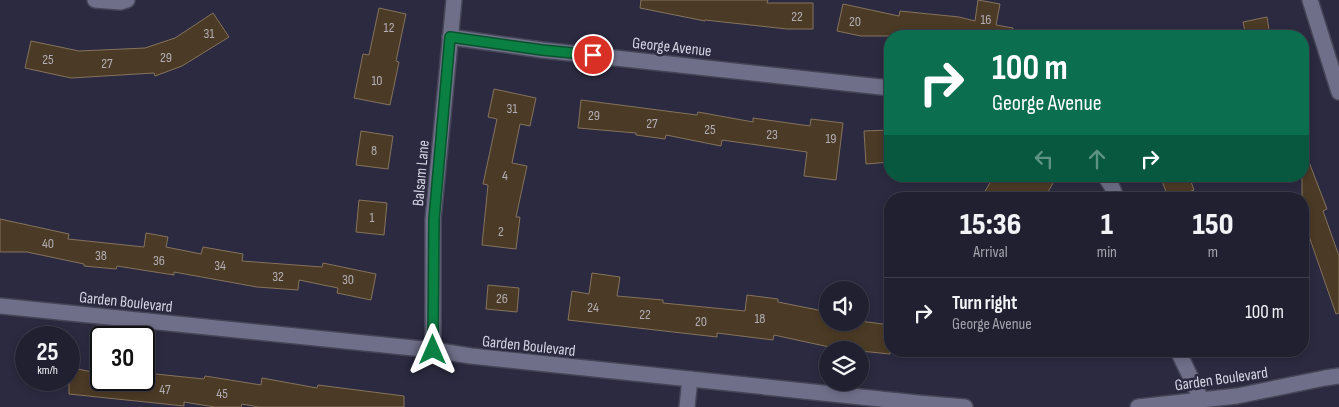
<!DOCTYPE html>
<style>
:root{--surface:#202030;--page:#282838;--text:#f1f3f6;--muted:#a2a3ab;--line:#3d3e4c}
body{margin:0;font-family:"Sofia Sans Condensed",sans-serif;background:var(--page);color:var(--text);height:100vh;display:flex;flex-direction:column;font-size:19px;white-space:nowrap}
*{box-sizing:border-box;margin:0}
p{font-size:16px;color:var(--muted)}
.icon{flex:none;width:28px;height:28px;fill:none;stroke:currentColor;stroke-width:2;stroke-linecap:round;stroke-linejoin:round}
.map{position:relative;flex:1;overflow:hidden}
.panel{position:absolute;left:884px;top:192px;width:425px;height:165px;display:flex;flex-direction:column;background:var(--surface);border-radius:20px;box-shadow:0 2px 8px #0003,0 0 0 1px var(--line)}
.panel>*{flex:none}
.banner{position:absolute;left:884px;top:30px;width:425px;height:152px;border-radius:20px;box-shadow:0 2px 8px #0003,0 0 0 1px var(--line);background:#0b6e4f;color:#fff;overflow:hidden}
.controls{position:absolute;left:819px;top:281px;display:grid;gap:10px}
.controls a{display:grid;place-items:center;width:50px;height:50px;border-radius:50%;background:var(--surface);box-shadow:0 2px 8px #0003,0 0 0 1px var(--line);font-size:25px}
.speed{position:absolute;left:15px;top:326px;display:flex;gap:10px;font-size:25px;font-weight:700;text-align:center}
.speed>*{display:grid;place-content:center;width:65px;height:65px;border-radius:50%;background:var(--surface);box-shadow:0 2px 8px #0003,0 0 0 1px var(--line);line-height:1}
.speed small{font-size:12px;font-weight:400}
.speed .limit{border:2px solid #111;border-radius:8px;background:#fff;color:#111}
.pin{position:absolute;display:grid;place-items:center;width:42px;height:42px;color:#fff;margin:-21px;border:2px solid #fff;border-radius:50%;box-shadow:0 1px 5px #0007}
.me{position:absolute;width:55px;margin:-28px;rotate:0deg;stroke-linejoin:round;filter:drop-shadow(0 0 4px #0008)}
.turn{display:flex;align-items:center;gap:18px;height:105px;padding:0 25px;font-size:22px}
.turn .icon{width:65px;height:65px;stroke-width:2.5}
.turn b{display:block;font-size:35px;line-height:42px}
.lanes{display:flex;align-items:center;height:48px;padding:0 25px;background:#0003;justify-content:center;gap:25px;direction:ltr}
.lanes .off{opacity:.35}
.eta{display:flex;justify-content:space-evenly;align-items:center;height:85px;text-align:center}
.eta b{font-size:30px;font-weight:800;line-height:35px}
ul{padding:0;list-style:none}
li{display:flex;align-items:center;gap:15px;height:70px;padding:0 25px;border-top:1px solid var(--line)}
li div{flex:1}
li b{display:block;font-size:19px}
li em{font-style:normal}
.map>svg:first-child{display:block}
</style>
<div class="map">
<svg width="1339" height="407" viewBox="0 0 1339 407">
<rect width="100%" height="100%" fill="#2b2a40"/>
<!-- building -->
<g fill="#4b3a25" stroke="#85735c">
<polygon points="641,0 768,0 767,3 813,3 813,29 787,29 705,20 705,21 640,8"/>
<polygon points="978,0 1000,4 996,25 1013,28 1012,36 861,36 837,31 843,4 899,16 900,11 959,17 975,21"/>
<polygon points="379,8 406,14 396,61 399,62 390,105 354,98 363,54 369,55"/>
<polygon points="213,13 229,37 182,66 155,76 154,73 71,78 25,68 31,41 79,51 145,48 175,38"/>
<polygon points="1267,17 1270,36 1246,36 1243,22"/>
<polygon points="494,89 536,98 530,126 520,124 512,163 527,166 516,217 520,217 516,249 482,245 488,185 483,184 497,119 488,117"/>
<polygon points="581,100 697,115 698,112 753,122 753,118 810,126 811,119 843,123 836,180 804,176 807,152 722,140 721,146 666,135 665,139 636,135 636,133 578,128"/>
<polygon points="890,130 890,162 866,164 864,131"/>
<polygon points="361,131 393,136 388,169 356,165"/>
<polygon points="1302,149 1304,149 1327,209 1323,211 1339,256 1339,313 1336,314 1302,216"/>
<polygon points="994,176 1057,176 1044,199 995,199 984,193"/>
<polygon points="1160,176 1189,176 1194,190 1169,199"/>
<polygon points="359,200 387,203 384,235 356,232"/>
<polygon points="0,219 69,234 68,239 144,247 146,233 168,237 166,247 201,254 203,247 243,254 242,261 322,267 323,263 376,274 371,300 337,293 338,288 299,280 298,290 257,287 174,272 174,275 117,266 116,269 84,266 84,264 27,252 0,252"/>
<polygon points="592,273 620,277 617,296 663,300 663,303 745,311 747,295 778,299 778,302 828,312 828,322 860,322 860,321 890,325 890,354 860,351 860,350 843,350 774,335 773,340 717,333 717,337 568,320 572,291 589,294"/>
<polygon points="488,285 519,288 517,312 486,309"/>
<polygon points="69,367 101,374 101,380 146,380 146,373 204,379 205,376 261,385 262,378 317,388 318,385 404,396 404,407 259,407 242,404 241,407 215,407 184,402 184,406 69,394"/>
</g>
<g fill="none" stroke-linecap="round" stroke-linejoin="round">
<defs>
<g id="minor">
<polyline points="95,0 120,2 127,0"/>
<polyline points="1310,0 1339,92"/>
<polyline points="450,37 542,50 890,88"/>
<polyline points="1105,176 1111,185 1117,199"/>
<polyline points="0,306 433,350 471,356 918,403 965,407"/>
<polyline points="433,350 433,219 454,0"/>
<polyline points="1178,351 1201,399"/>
<polyline points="687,407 690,379"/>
<polyline points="1138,407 1237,396 1325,378 1339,376"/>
</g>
</defs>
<!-- minor casing -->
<use href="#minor" stroke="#454557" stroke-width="18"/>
<!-- minor -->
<use href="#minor" stroke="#6f6f89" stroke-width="15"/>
</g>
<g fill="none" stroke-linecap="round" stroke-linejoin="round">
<defs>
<polyline id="route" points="433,350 434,219 450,37 542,50 593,55"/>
</defs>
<!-- route casing -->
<use href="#route" stroke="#07532c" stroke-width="12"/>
<!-- route -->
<use href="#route" stroke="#0b8043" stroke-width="9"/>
</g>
<g text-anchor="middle" stroke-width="5" stroke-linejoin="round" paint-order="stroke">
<!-- number labels -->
<g font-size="14" fill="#b2aeb4">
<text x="797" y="21">22</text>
<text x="986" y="24">16</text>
<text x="855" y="26">20</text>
<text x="389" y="32">12</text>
<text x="209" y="38">31</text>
<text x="166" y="62">29</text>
<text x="48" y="64">25</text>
<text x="107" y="68">27</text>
<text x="377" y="85">10</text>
<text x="512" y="113">31</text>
<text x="594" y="120">29</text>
<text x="652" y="128">27</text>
<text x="710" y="134">25</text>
<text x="772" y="139">23</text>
<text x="831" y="143">19</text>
<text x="374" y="155">8</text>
<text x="505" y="180">4</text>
<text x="372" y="222">1</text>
<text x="501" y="236">2</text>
<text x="48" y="248">40</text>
<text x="101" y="260">38</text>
<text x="159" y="265">36</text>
<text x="220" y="270">34</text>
<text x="278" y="281">32</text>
<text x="348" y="284">30</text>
<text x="502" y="303">26</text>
<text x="593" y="312">24</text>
<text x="645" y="319">22</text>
<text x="760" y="323">18</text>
<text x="701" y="326">20</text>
<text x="165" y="394">47</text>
<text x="222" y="398">45</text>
</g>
<!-- street labels -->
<g font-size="16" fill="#d5d5e4" stroke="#2b2a40">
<text transform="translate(672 46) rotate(6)" y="6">George Avenue</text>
<text transform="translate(420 173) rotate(-85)" y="6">Balsam Lane</text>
<text transform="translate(126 301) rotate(6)" y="6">Garden Boulevard</text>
<text transform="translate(529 345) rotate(6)" y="6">Garden Boulevard</text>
<text transform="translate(1221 378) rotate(-8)" y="6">Garden Boulevard</text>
</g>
</g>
</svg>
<div class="controls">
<a><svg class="icon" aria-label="sound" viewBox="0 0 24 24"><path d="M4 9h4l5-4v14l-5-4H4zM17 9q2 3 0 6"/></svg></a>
<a><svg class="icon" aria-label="layers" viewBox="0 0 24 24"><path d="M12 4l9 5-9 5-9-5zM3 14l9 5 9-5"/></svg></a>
</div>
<div class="speed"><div>25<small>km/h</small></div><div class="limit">30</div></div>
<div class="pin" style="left:593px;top:55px;background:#d93025"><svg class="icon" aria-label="arrive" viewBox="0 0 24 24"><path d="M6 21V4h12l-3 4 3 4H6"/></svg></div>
<svg class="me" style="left:433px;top:350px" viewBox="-20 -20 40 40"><path d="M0-17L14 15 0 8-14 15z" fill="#0b8043" stroke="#fff" stroke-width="4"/></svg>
<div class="banner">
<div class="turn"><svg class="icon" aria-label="right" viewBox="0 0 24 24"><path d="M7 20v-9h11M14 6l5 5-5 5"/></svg><div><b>100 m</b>George Avenue</div></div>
<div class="lanes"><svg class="icon off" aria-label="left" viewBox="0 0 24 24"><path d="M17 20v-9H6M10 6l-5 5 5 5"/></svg><svg class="icon off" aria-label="ahead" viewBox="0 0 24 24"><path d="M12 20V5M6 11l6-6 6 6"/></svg><svg class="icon" aria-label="right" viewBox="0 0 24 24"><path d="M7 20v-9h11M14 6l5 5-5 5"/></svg></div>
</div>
<section class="panel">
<div class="eta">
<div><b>15:36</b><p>Arrival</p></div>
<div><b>1</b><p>min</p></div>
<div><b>150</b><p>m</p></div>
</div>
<ul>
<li><svg class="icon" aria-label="right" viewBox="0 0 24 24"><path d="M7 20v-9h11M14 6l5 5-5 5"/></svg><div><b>Turn right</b><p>George Avenue</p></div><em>100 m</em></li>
</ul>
</section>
</div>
